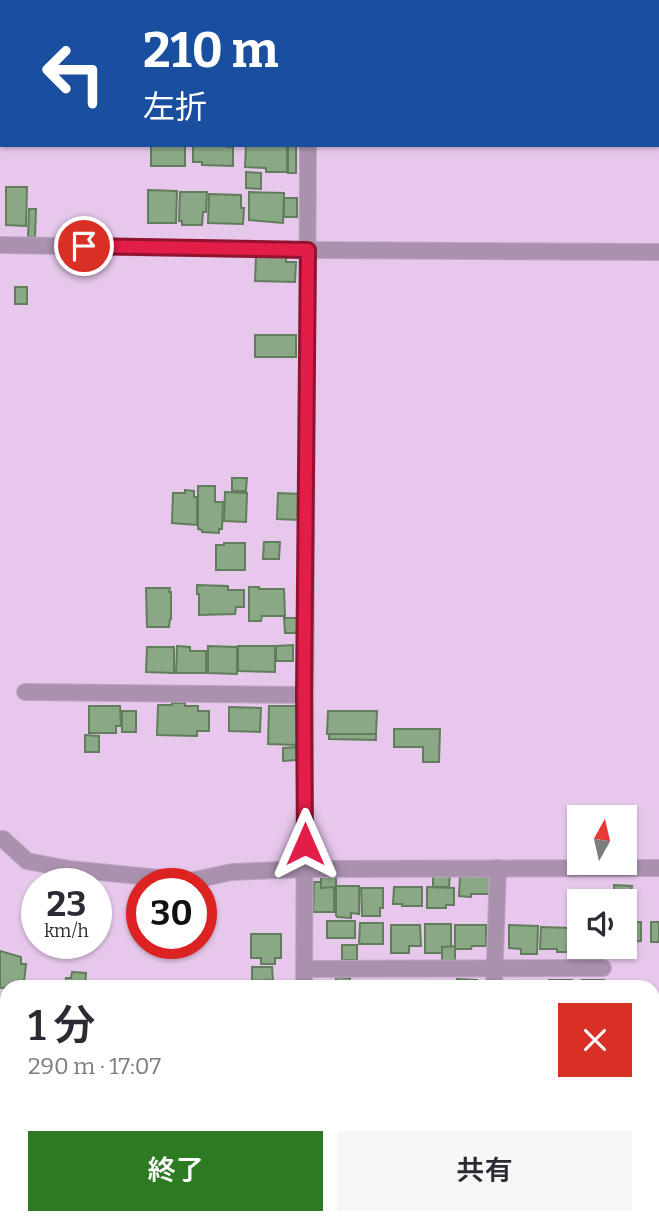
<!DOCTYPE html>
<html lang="ja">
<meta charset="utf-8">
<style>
:root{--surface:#fff;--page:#f7f7f7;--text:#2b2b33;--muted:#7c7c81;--accent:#2c7a22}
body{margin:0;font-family:Bitter,"Noto Sans JP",serif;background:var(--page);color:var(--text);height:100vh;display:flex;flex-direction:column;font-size:26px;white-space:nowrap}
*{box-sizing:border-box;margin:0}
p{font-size:23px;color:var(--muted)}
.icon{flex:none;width:38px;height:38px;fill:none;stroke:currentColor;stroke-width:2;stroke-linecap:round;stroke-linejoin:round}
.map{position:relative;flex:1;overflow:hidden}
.details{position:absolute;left:0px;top:980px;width:660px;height:245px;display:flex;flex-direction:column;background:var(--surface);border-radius:21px 21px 0 0;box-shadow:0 2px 5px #0004}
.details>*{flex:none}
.banner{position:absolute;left:0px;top:0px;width:660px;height:147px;box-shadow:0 2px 5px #0004;background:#1a4fa0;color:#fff;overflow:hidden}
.needle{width:46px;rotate:8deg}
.tools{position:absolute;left:567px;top:805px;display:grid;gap:14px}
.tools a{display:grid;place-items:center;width:70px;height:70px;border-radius:0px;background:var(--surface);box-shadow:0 2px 5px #0004;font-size:35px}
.speed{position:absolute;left:21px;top:868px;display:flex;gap:14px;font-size:35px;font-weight:700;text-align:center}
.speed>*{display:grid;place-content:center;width:91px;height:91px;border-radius:50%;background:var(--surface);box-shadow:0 2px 5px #0004;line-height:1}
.speed small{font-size:18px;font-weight:400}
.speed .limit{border:10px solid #d22;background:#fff;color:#111}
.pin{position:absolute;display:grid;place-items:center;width:60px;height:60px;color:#fff;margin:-30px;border:4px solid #fff;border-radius:50%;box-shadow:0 2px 7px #0007}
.me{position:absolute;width:77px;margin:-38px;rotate:0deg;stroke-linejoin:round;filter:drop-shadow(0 0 5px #0008)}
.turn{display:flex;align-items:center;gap:24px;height:147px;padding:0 28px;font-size:32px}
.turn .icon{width:91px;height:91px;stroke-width:2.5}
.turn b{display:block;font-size:49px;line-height:60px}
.round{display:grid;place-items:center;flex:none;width:74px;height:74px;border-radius:0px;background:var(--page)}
.summary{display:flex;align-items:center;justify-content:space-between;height:119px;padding:0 28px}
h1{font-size:42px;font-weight:600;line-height:52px}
.cta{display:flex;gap:14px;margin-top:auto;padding:14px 28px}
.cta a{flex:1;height:80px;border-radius:0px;background:var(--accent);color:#fff;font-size:28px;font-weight:600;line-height:80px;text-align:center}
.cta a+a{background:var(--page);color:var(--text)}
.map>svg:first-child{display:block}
</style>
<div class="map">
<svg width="659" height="1225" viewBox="0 0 659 1225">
<rect width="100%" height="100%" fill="#e7c8ec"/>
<!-- building -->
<g fill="#8aa885" stroke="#617d5c" stroke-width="2">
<polygon points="151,145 185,146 185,166 151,166"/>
<polygon points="193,145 227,145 227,147 233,147 233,166 202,165 202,162 193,162"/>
<polygon points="246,145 287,145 287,172 266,172 266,168 245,167"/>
<rect x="288" y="145" width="8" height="28"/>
<polygon points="246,172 261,173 261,189 246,188"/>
<polygon points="6,187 27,187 26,226 6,225"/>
<polygon points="148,190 177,191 176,223 148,223"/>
<polygon points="180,192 207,192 206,212 203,212 202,225 182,225 182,221 179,221"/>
<polygon points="249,192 284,193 283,223 249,220"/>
<polygon points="209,194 241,195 241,208 244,208 243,224 208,223"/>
<rect x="284" y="198" width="13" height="19"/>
<polygon points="29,209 36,209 35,237 28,237"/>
<polygon points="256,255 286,255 286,262 296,262 295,282 255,281"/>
<rect x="15" y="287" width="12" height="17"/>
<rect x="255" y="335" width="41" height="22"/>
<polygon points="232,478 247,478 246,491 232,491"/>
<polygon points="198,486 215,486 215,502 223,502 222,529 219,529 219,533 202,532 202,530 198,529"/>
<polygon points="185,490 194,491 194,497 197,497 197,525 172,523 173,493 185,493"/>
<polygon points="225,492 247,493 246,522 224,521"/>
<polygon points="278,493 299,494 299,520 277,519"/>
<polygon points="264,542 280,542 279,559 263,559"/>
<polygon points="224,543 245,543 245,570 216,570 216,545 224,545"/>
<polygon points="197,585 228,586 228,590 244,590 244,607 236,607 235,614 199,615 199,594 197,594"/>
<polygon points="249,587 259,587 259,589 284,589 285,616 262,616 261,621 249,621"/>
<polygon points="146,588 170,588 169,592 171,592 171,619 170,619 169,627 147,627"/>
<polygon points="284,618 298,618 298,629 295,633 285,633"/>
<polygon points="293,645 293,661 276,661 276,646"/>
<polygon points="177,646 190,647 190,651 206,651 206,673 176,673"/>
<polygon points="208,646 237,647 237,674 208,673"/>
<polygon points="238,646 275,646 275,672 238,671"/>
<polygon points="147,647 174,647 174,673 146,672"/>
<polygon points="172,703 185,703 185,706 198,706 198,711 209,711 209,731 197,731 197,736 157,735 158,705 172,705"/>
<polygon points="89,706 120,706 121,726 116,726 116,733 89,733"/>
<polygon points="269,706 297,706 297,745 268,744"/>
<polygon points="229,707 261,708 260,732 229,731"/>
<rect x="122" y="711" width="14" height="21"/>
<polygon points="328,711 377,711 376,734 327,734"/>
<polygon points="394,729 440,729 439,762 423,762 423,747 394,747"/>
<polygon points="329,734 376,734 376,740 329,739"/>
<polygon points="85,735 99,736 99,752 85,752"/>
<polygon points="296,747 296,760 283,761 283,748"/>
<rect x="321" y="874" width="15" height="14"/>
<polygon points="433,874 450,874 449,887 433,887"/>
<polygon points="460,876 490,876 490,894 471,894 471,897 459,896"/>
<polygon points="314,882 321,882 321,888 334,887 334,912 313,912"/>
<polygon points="614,885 632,886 631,892 634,892 636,898 634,915 625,915 625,901 614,901"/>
<polygon points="336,886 359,886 359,914 351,913 351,918 337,917 336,915"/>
<polygon points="394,887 422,887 422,906 402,906 402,904 393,904"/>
<polygon points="427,887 454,888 454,905 446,905 446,908 427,908"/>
<polygon points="361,888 383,888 383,908 380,908 380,916 362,916"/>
<rect x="327" y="921" width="28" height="17"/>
<polygon points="625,922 641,922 641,941 625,942"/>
<rect x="651" y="922" width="8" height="20"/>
<polygon points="360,923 383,923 383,944 359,944"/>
<polygon points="425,924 451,924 451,947 442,947 442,953 425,953"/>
<polygon points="391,925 420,925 421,946 409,946 409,953 391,953"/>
<polygon points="455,925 486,925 486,946 472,946 471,949 455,949"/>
<polygon points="509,925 538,926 537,954 521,954 521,949 509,948"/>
<polygon points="541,927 571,928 570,952 557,952 557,949 540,949"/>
<polygon points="251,934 281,934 281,958 275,958 275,964 261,964 261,958 251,958"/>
<rect x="342" y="945" width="15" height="15"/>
<polygon points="455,946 455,960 442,961 442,947"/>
<polygon points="0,951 21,957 21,964 26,964 24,982 20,982 19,987 0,988"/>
<polygon points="601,951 601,962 579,962 579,952"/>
<polygon points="252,967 272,967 273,980 252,981"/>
<polygon points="72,972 86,973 85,987 65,987 66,978 71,978"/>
<polygon points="336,977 350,978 350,987 336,987"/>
<polygon points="457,979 477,980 477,985 485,985 485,987 457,987"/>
<rect x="549" y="980" width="23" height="7"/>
<rect x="582" y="980" width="22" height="7"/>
<rect x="0" y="1014" width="7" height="31"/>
<polygon points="0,1077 7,1078 7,1101 0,1100"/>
<polygon points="0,1112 7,1113 7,1132 0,1132"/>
<polygon points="0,1146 7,1147 7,1171 0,1170"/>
<rect x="74" y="1218" width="29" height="7"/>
<polygon points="108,1218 141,1218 141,1225 121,1225 108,1223"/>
<rect x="229" y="1218" width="23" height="7"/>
<polygon points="258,1218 278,1218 277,1225 257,1225"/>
<polygon points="311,1218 345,1218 344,1225 311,1225"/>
<polygon points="347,1218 379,1218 378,1225 347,1225"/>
</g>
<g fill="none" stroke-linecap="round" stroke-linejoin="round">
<defs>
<g id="street">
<polyline points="309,2 309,0"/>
<polyline points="0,245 308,250 659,252"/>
<polyline points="25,692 305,695"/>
<polyline points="0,839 3,839 27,861 69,869 190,881 232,872 305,869 659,868"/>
<polyline points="304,969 603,968"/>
<polyline points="304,987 308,145"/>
<polyline points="494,987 498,868"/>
<polyline points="0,1068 7,1068"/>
<polyline points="301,1225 301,1218"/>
<polyline points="492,1225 492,1218"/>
</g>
</defs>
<!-- street casing -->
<use href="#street" stroke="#c1a6c6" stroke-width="18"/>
<!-- street -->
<use href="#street" stroke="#aa91ae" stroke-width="16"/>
</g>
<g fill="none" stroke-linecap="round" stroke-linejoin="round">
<defs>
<polyline id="route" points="84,246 308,250 304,695 305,844"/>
</defs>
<!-- route casing -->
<use href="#route" stroke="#92132f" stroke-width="18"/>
<!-- route -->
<use href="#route" stroke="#e11d48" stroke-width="12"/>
</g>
</svg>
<div class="tools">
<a><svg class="needle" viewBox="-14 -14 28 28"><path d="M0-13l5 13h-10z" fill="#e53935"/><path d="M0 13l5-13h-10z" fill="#7c7c81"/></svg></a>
<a><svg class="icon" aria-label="sound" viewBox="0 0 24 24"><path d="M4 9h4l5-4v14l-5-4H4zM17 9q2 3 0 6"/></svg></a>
</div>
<div class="speed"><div>23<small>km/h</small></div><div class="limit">30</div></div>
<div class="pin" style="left:84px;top:246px;background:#d93025"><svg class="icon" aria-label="arrive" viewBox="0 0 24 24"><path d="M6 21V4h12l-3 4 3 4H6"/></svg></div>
<svg class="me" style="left:305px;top:844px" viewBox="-20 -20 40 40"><path d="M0-17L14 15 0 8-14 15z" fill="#e11d48" stroke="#fff" stroke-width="4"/></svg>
<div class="banner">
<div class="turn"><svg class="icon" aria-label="left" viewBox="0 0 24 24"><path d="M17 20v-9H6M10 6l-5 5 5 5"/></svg><div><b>210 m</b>左折</div></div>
</div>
<section class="details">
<div class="summary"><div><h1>1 分</h1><p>290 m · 17:07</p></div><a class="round" style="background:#d93025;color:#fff"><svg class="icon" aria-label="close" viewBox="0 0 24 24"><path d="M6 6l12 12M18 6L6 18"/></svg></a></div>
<div class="cta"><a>終了</a><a>共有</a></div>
</section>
</div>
